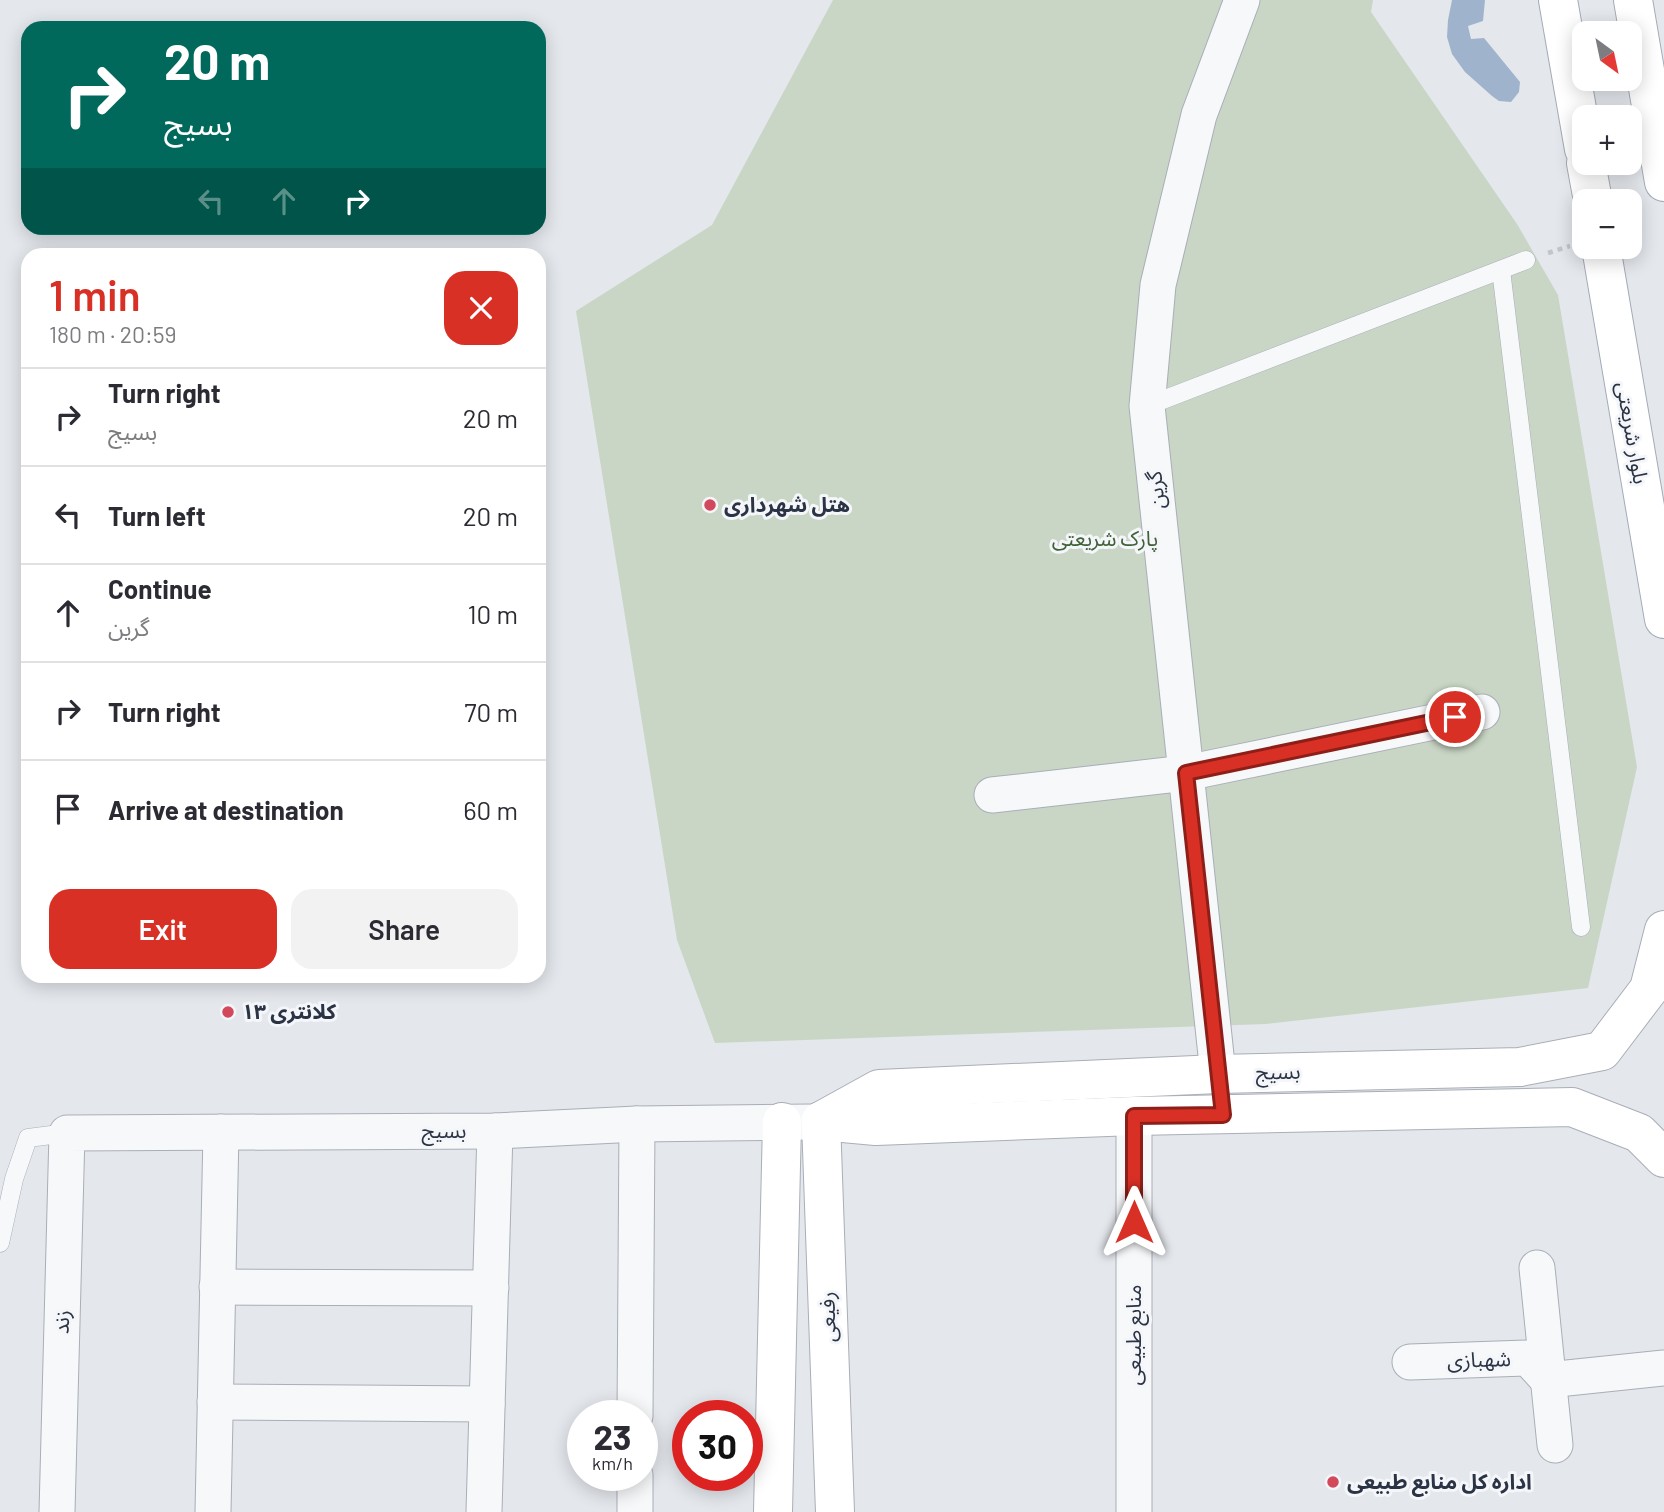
<!DOCTYPE html>
<meta charset="utf-8">
<style>
:root{--surface:#fff;--page:#f2f2f3;--text:#2b2b33;--muted:#7c7c81;--line:#e1e1e2;--accent:#d93025}
body{margin:0;font-family:Barlow,"Noto Sans Arabic",sans-serif;background:var(--page);color:var(--text);height:100vh;display:flex;flex-direction:column;font-size:26px;white-space:nowrap}
*{box-sizing:border-box;margin:0}
p{font-size:23px;color:var(--muted)}
.icon{flex:none;width:38px;height:38px;fill:none;stroke:currentColor;stroke-width:2;stroke-linecap:round;stroke-linejoin:round}
.map{position:relative;flex:1;overflow:hidden}
.sheet{position:absolute;left:21px;top:248px;width:525px;height:735px;display:flex;flex-direction:column;background:var(--surface);border-radius:21px;box-shadow:0 4px 18px #0003}
.sheet>*{flex:none}
.banner{position:absolute;left:21px;top:21px;width:525px;height:214px;border-radius:21px;box-shadow:0 4px 18px #0003;background:#00695c;color:#fff;overflow:hidden}
.needle{width:46px;rotate:147deg}
.tools{position:absolute;left:1572px;top:21px;display:grid;gap:14px}
.tools a{display:grid;place-items:center;width:70px;height:70px;border-radius:14px;background:var(--surface);box-shadow:0 4px 18px #0003;font-size:35px}
.speed{position:absolute;left:567px;top:1400px;display:flex;gap:14px;font-size:35px;font-weight:700;text-align:center}
.speed>*{display:grid;place-content:center;width:91px;height:91px;border-radius:50%;background:var(--surface);box-shadow:0 4px 18px #0003;line-height:1}
.speed small{font-size:18px;font-weight:400}
.speed .limit{border:10px solid #d22;background:#fff;color:#111}
.pin{position:absolute;display:grid;place-items:center;width:60px;height:60px;color:#fff;margin:-30px;border:4px solid #fff;border-radius:50%;box-shadow:0 2px 7px #0007}
.me{position:absolute;width:77px;margin:-38px;rotate:0deg;stroke-linejoin:round;filter:drop-shadow(0 0 5px #0008)}
.turn{display:flex;align-items:center;gap:24px;height:147px;padding:0 28px;font-size:32px}
.turn .icon{width:91px;height:91px;stroke-width:2.5}
.turn b{display:block;font-size:49px;line-height:60px}
.lanes{display:flex;align-items:center;height:66px;padding:0 28px;background:#0003;justify-content:center;gap:35px;direction:ltr}
.lanes .off{opacity:.35}
.round{display:grid;place-items:center;flex:none;width:74px;height:74px;border-radius:21px;background:var(--page)}
.head{display:flex;align-items:center;justify-content:space-between;height:119px;padding:0 28px}
h1{font-size:42px;font-weight:600;line-height:52px;color:var(--accent)}
.cta{display:flex;gap:14px;margin-top:auto;padding:14px 28px}
.cta a{flex:1;height:80px;border-radius:21px;background:var(--accent);color:#fff;font-size:28px;font-weight:600;line-height:80px;text-align:center}
.cta a+a{background:var(--page);color:var(--text)}
ul{padding:0;list-style:none}
li{display:flex;align-items:center;gap:21px;height:98px;padding:0 28px;border-top:2px solid var(--line)}
li div{flex:1}
li b{display:block;font-size:26px}
li em{font-style:normal}
.map>svg:first-child{display:block}
</style>
<div class="map">
<svg width="1664" height="1512" viewBox="0 0 1664 1512">
<rect width="100%" height="100%" fill="#e4e7ec"/>
<!-- green -->
<polygon fill="#c9d6c5" points="833,0 1373,0 1371,12 1517,224 1558,295 1637,767 1588,988 1266,1024 715,1043 677,940 576,311 712,225"/>
<!-- water -->
<polygon fill="#9fb4cc" points="1452,0 1485,0 1483,21 1468,26 1471,39 1484,38 1520,82 1519,92 1511,102 1499,101 1492,96 1465,72 1452,54 1447,37 1448,20"/>
<g fill="none" stroke-linecap="round" stroke-linejoin="round">
<defs>
<g id="lane">
<polyline points="1501,270 1581,927"/>
<polyline points="1147,406 1526,260"/>
<polyline points="0,1243 14,1179 28,1138 67,1133"/>
</g>
<g id="street">
<polyline points="992,795 1186,773 1482,712"/>
<polyline points="1218,1074 1147,406 1158,285 1199,115 1242,0"/>
<polyline points="1537,1268 1555,1445"/>
<polyline points="217,1287 491,1288"/>
<polyline points="1410,1362 1528,1358 1548,1380 1664,1368"/>
<polyline points="215,1402 487,1404"/>
<polyline points="635,1416 637,1124"/>
<polyline points="57,1512 67,1133 495,1131 637,1124 811,1122"/>
<polyline points="213,1512 221,1132"/>
<polyline points="484,1512 495,1131"/>
<polyline points="635,1512 635,1475"/>
<polyline points="1134,1512 1134,1116"/>
</g>
<g id="secondary">
<polyline points="821,1121 879,1089 1218,1074 1520,1067 1602,1051 1649,989 1664,930"/>
<polyline points="821,1121 876,1126 1134,1116 1572,1107 1639,1133 1664,1158"/>
<polyline points="821,1121 835,1512"/>
<polyline points="773,1512 782,1122"/>
</g>
<g id="primary">
<polyline points="1558,0 1584,149"/>
<polyline points="1633,0 1664,182"/>
<polyline points="1586,163 1593,201"/>
<polyline points="1601,247 1664,619"/>
</g>
</defs>
<!-- lane casing -->
<use href="#lane" stroke="#a9aeb7" stroke-width="19"/>
<!-- street casing -->
<use href="#street" stroke="#a9aeb7" stroke-width="37"/>
<!-- secondary casing -->
<use href="#secondary" stroke="#a9aeb7" stroke-width="40"/>
<!-- primary casing -->
<use href="#primary" stroke="#a3abb8" stroke-width="40"/>
<!-- path -->
<polyline stroke="#c2c5cb" stroke-width="4.5" stroke-dasharray="5 5" stroke-linecap="butt" points="1548,253 1570,246"/>
<!-- lane -->
<use href="#lane" stroke="#f7f8fa" stroke-width="18"/>
<!-- street -->
<use href="#street" stroke="#f7f8fa" stroke-width="35"/>
<!-- secondary -->
<use href="#secondary" stroke="#fff" stroke-width="38"/>
<!-- primary -->
<use href="#primary" stroke="#fff" stroke-width="38"/>
</g>
<g fill="none" stroke-linecap="round" stroke-linejoin="round">
<defs>
<polyline id="route" points="1134,1222 1134,1116 1223,1115 1186,773 1455,717"/>
</defs>
<!-- route casing -->
<use href="#route" stroke="#8d1f18" stroke-width="18"/>
<!-- route -->
<use href="#route" stroke="#d93025" stroke-width="12"/>
</g>
<!-- markers -->
<g fill="#d1495b" stroke="#f4f6f9" stroke-width="2.5">
<circle cx="710" cy="505" r="7"/>
<circle cx="228" cy="1012" r="7"/>
<circle cx="1333" cy="1482" r="7"/>
</g>
<g text-anchor="middle" stroke-width="6" stroke-linejoin="round" paint-order="stroke">
<!-- street labels -->
<g font-size="21" fill="#2b3445" stroke="#f4f6f9">
<text transform="translate(1632 433) rotate(80)" y="7">بلوار شریعتی</text>
<text transform="translate(1156 490) rotate(-96)" y="7">گرین</text>
<text transform="translate(1278 1072) rotate(-1)" y="7">بسیج</text>
<text x="444" y="1138">بسیج</text>
<text transform="translate(828 1317) rotate(-92)" y="7">رفیعی</text>
<text transform="translate(62 1322) rotate(-88)" y="7">زند</text>
<text transform="translate(1134 1335) rotate(-90)" y="7">منابع طبیعی</text>
<text transform="translate(1479 1360) rotate(-2)" y="7">شهبازی</text>
</g>
<!-- poi labels -->
<g font-size="21" font-weight="bold" fill="#2b3445" stroke="#f4f6f9" text-anchor="start">
<text x="724" y="512">هتل شهرداری</text>
<text x="242" y="1019">کلانتری ۱۳</text>
<text x="1347" y="1489">اداره کل منابع طبیعی</text>
</g>
<!-- park labels -->
<g font-size="21" fill="#3f6138" stroke="#f4f6f9">
<text x="1105" y="546">پارک شریعتی</text>
</g>
</g>
</svg>
<div class="tools">
<a><svg class="needle" viewBox="-14 -14 28 28"><path d="M0-13l5 13h-10z" fill="#e53935"/><path d="M0 13l5-13h-10z" fill="#7c7c81"/></svg></a>
<a>+</a>
<a>−</a>
</div>
<div class="speed"><div>23<small>km/h</small></div><div class="limit">30</div></div>
<div class="pin" style="left:1455px;top:717px;background:#d93025"><svg class="icon" aria-label="arrive" viewBox="0 0 24 24"><path d="M6 21V4h12l-3 4 3 4H6"/></svg></div>
<svg class="me" style="left:1134px;top:1222px" viewBox="-20 -20 40 40"><path d="M0-17L14 15 0 8-14 15z" fill="#d93025" stroke="#fff" stroke-width="4"/></svg>
<div class="banner">
<div class="turn"><svg class="icon" aria-label="right" viewBox="0 0 24 24"><path d="M7 20v-9h11M14 6l5 5-5 5"/></svg><div><b>20 m</b>بسیج</div></div>
<div class="lanes"><svg class="icon off" aria-label="left" viewBox="0 0 24 24"><path d="M17 20v-9H6M10 6l-5 5 5 5"/></svg><svg class="icon off" aria-label="ahead" viewBox="0 0 24 24"><path d="M12 20V5M6 11l6-6 6 6"/></svg><svg class="icon" aria-label="right" viewBox="0 0 24 24"><path d="M7 20v-9h11M14 6l5 5-5 5"/></svg></div>
</div>
<section class="sheet">
<div class="head"><div><h1>1 min</h1><p>180 m · 20:59</p></div><a class="round" style="background:#d93025;color:#fff"><svg class="icon" aria-label="close" viewBox="0 0 24 24"><path d="M6 6l12 12M18 6L6 18"/></svg></a></div>
<ul>
<li><svg class="icon" aria-label="right" viewBox="0 0 24 24"><path d="M7 20v-9h11M14 6l5 5-5 5"/></svg><div><b>Turn right</b><p>بسیج</p></div><em>20 m</em></li>
<li><svg class="icon" aria-label="left" viewBox="0 0 24 24"><path d="M17 20v-9H6M10 6l-5 5 5 5"/></svg><div><b>Turn left</b></div><em>20 m</em></li>
<li><svg class="icon" aria-label="ahead" viewBox="0 0 24 24"><path d="M12 20V5M6 11l6-6 6 6"/></svg><div><b>Continue</b><p>گرین</p></div><em>10 m</em></li>
<li><svg class="icon" aria-label="right" viewBox="0 0 24 24"><path d="M7 20v-9h11M14 6l5 5-5 5"/></svg><div><b>Turn right</b></div><em>70 m</em></li>
<li><svg class="icon" aria-label="arrive" viewBox="0 0 24 24"><path d="M6 21V4h12l-3 4 3 4H6"/></svg><div><b>Arrive at destination</b></div><em>60 m</em></li>
</ul>
<div class="cta"><a>Exit</a><a>Share</a></div>
</section>
</div>
